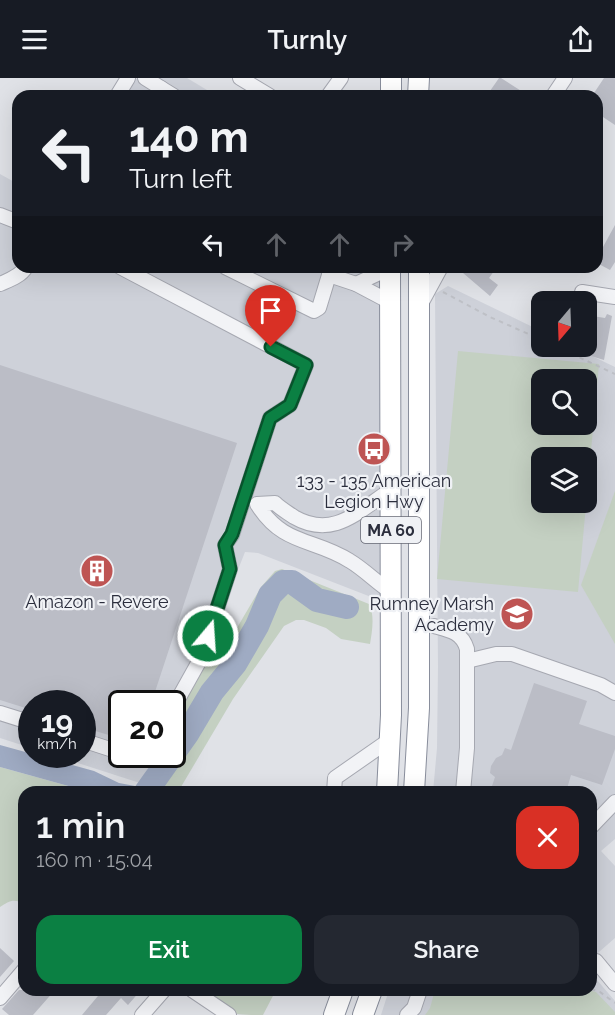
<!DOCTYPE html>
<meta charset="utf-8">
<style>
:root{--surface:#171b24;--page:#242831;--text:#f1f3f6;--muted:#9ea1a6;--accent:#0b8043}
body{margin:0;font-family:Raleway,sans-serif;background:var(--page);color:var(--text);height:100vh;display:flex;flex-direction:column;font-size:22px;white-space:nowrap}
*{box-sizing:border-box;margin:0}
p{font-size:20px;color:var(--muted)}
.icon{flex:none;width:33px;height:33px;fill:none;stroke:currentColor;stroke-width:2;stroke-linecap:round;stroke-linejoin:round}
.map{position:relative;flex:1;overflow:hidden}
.drawer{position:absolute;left:18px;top:708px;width:579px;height:210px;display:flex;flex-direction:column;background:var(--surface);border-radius:18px;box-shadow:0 6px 24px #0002}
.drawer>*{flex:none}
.top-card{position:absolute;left:12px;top:12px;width:591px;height:183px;border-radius:18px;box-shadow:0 6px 24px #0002;background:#171b24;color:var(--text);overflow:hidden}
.needle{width:39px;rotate:199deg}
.buttons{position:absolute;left:531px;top:213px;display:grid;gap:12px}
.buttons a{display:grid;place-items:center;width:66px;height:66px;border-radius:12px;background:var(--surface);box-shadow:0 6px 24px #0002;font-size:30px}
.speed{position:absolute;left:18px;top:612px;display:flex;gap:12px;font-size:30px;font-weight:700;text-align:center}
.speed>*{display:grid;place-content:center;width:78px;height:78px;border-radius:50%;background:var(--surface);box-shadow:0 6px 24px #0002;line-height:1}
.speed small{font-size:15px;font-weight:400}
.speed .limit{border:3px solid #111;border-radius:9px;background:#fff;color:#111}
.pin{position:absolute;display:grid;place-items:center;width:51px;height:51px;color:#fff;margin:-62px -26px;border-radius:50% 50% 50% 0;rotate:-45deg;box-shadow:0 0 6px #0007}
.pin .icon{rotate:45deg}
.me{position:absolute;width:66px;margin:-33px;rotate:18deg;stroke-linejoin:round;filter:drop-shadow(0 0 4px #0008)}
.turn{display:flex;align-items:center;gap:21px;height:126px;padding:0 18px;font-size:27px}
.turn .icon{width:78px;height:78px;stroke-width:2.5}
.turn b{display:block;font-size:42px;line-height:51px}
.lanes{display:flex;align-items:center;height:57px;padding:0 18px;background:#0003;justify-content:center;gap:30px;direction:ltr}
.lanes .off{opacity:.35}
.round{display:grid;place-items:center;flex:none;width:63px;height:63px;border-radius:18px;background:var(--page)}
.head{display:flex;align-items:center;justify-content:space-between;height:102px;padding:0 18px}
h1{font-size:36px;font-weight:600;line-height:45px}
.action{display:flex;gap:12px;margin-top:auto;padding:12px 18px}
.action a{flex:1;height:69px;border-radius:18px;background:var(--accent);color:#fff;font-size:24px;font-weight:600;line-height:69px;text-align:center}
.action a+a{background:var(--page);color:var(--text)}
header{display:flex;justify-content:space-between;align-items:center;height:78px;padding:0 18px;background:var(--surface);font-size:27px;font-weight:600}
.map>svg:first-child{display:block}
</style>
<header><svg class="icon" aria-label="menu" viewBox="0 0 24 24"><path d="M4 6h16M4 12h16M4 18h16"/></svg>Turnly<svg class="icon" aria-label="share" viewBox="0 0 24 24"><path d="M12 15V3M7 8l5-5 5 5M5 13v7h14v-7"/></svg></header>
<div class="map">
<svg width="615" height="937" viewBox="0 0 615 937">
<rect width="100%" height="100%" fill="#e0e2e7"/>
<!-- built -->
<g fill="#ced1d9" fill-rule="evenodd">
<polygon points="137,0 187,0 217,18 125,18"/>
<polygon points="0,96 18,106 18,189 382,189 380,293 384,524 258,475 245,474 193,606 173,644 172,626 122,626 122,676 155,677 140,705 53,677 82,676 82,626 32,626 31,670 0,660"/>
<path d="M448,208L541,253L542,268L573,269L615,289V761L601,773L615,788V860L591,881V714H433L437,670L438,588L435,216ZM542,302H586V346H542ZM542,380H586V424H542Z"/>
<polygon points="591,895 615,923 615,937 381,937 389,912 591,912"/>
</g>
<!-- green -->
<g fill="#c4d0c2" fill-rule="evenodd">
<path d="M458,273L599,286L578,514L437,501ZM542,302H586V346H542ZM542,380H586V424H542Z"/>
<polygon points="615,413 615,566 581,507"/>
<path d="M282,491L369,526C375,537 372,554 370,566L341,561L326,550L304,542H296L284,548L233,621L178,714H135V708C150,705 159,690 165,677L172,676L173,647L178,626L200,587L231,560L261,509L275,493Z"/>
<path d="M0,689L90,714H24V826C14,820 9,823 0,829Z"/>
<path d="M205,912H276L263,937C231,937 224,937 205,912Z"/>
<polygon points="435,912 589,912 596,914 615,934 615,937 425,937 430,930"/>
</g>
<!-- water -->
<polygon fill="#9fabc3" points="0,667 94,693 119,705 135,708 135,714 90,714 0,689"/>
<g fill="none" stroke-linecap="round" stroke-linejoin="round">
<!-- river -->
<polyline stroke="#9fabc3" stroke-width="24" points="146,714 187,656 212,614 235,586 257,548 270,517 283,504 292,504 317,522 347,529"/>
</g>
<!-- building -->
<g fill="#bbbdc6">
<polygon points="499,0 501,0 529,18 498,18 490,13"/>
<polygon points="604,0 615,0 615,47 597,35 597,18 592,18"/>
<polygon points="615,147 615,184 610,192 597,185 597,180"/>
<polygon points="456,189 497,189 489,200 498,207 490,218"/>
<polygon points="607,236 612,238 604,282 591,278 597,263 593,263 594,258 586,257 586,237 605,240"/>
<polygon points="0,287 237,365 151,626 122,626 122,661 82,649 82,626 32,626 32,632 0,622"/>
<polygon points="534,605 587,623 579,646 615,658 615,671 602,707 571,697 566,714 490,714 495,699 490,695 491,688 496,680 502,677 505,670 511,672"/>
<polygon points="0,870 14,883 0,899"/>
<polygon points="19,912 55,912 33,937 9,937 2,931"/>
<polygon points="103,912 141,912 128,927 121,920 106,937 82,937"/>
</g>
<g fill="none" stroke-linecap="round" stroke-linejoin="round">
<defs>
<g id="minor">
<polyline points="145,0 161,10"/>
<polyline points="240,0 270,18"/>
<polyline points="117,18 128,0"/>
<polyline points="156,18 161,10 174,18"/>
<polyline points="328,18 341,0"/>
<polyline points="553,18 565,0"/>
<polyline points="0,137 18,144"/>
<polyline points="120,189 306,287 290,327 270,340 232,457 225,467 230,491 201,580 172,632"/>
<polyline points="225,189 314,233 319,230 329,197"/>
<polyline points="332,189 329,197 356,206 390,224"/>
<path d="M0,206C9,202 21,198 26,189"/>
<polyline points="356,206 390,190"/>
<polyline points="582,214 615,219"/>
<polyline points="422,224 441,189"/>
<path d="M391,514C377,505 365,492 350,483C314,460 283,468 257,426L275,425C281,431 287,434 294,439C334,462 359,432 391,412"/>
<path d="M434,548C449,552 462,554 467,571V670L463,714"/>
<polyline points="467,583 496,576 512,576 601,607 615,615"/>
<polyline points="0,635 32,645"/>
<polyline points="82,662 122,675"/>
<polyline points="334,714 335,700 391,661"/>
<polyline points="591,749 615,724"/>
<polyline points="596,883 615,906"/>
<polyline points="192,912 229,937"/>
<polyline points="0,920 24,892"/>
<polyline points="142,937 164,912"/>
<polyline points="407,937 414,930 420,912"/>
</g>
<g id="highway">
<polyline points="391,18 391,0"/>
<polyline points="418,18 419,0"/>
<polyline points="387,714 391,637 390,189"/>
<polyline points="414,714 419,630 419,189"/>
<polyline points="334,937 343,912"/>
<polyline points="363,937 372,912"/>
</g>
</defs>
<!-- minor casing -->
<use href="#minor" stroke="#a6a8b1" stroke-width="16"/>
<!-- highway casing -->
<use href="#highway" stroke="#898e9c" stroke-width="22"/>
<!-- path -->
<g stroke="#bec0c6" stroke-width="2" stroke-dasharray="4.5 4.5" stroke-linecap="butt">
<polyline points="443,214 490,239 542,262"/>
<polyline points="555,268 615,296"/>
<polyline points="591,911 600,914 615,925"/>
</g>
<!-- minor -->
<use href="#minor" stroke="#f2f3f6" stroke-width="14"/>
<!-- highway -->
<use href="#highway" stroke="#fff" stroke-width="20"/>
</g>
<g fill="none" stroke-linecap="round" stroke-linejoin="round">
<defs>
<polyline id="route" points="208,558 230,491 225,467 232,456 270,340 290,327 306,287 271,269"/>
</defs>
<!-- route casing -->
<use href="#route" stroke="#07532c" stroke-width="15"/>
<!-- route -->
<use href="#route" stroke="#0b8043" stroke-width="10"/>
</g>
<!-- icons -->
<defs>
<symbol id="bus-disc" viewBox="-11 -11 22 22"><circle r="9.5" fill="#be5453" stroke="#eff1f5"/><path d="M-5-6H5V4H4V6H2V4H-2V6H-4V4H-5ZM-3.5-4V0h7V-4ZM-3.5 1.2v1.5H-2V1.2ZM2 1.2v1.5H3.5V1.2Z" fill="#fff"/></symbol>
<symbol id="building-disc" viewBox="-11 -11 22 22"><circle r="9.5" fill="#be5453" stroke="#eff1f5"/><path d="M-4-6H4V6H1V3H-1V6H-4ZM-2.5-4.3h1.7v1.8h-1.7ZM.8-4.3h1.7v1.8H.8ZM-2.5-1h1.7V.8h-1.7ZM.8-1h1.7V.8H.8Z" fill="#fff"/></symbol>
<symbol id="school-disc" viewBox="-11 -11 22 22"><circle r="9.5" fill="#be5453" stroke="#eff1f5"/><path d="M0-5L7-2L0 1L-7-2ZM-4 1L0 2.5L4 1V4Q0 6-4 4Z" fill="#fff"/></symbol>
</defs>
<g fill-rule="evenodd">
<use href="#bus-disc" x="355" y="352" width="38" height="38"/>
<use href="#building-disc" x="78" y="474" width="38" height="38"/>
<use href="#school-disc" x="498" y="517" width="38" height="38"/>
</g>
<g text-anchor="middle" stroke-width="4.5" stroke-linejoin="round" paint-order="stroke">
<!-- shield labels -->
<rect fill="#eff1f5" stroke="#666874" stroke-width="1.5" x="361" y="439" width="60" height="26" rx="4.5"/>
<g font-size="16" font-weight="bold" fill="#2b2e3d">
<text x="391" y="458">MA 60</text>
</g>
<!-- poi labels -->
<g font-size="18" fill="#2b2e3d" stroke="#eff1f5">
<text x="374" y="409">133 - 135 American<tspan x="374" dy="21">Legion Hwy</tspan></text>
<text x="97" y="530">Amazon - Revere</text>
<text x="494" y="532" text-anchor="end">Rumney Marsh<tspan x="494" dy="21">Academy</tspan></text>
</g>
</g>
</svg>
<div class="buttons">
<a><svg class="needle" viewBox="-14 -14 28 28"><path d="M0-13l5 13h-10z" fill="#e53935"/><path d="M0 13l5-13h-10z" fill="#9ea1a6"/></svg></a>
<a><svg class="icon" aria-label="search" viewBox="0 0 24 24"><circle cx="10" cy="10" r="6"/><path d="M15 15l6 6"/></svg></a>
<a><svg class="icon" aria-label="layers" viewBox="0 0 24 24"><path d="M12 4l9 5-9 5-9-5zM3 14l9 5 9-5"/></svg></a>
</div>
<div class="speed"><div>19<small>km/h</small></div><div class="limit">20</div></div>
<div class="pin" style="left:271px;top:269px;background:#d93025"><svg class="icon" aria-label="arrive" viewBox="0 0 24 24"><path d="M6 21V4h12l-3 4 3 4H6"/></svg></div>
<svg class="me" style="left:208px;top:558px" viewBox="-20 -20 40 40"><circle r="17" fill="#0b8043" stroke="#fff" stroke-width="3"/><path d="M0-11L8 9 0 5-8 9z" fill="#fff"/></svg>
<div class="top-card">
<div class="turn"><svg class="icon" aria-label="left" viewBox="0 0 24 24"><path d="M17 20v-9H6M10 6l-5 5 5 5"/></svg><div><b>140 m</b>Turn left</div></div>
<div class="lanes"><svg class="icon" aria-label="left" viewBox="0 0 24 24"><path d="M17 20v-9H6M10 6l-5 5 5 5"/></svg><svg class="icon off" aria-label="ahead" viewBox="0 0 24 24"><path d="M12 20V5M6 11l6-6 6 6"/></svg><svg class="icon off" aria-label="ahead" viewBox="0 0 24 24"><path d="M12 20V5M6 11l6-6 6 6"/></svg><svg class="icon off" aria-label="right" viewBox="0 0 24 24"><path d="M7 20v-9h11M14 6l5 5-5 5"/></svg></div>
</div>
<section class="drawer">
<div class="head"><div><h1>1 min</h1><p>160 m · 15:04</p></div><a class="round" style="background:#d93025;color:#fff"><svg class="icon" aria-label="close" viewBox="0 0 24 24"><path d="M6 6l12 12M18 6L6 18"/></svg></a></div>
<div class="action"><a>Exit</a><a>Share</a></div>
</section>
</div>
